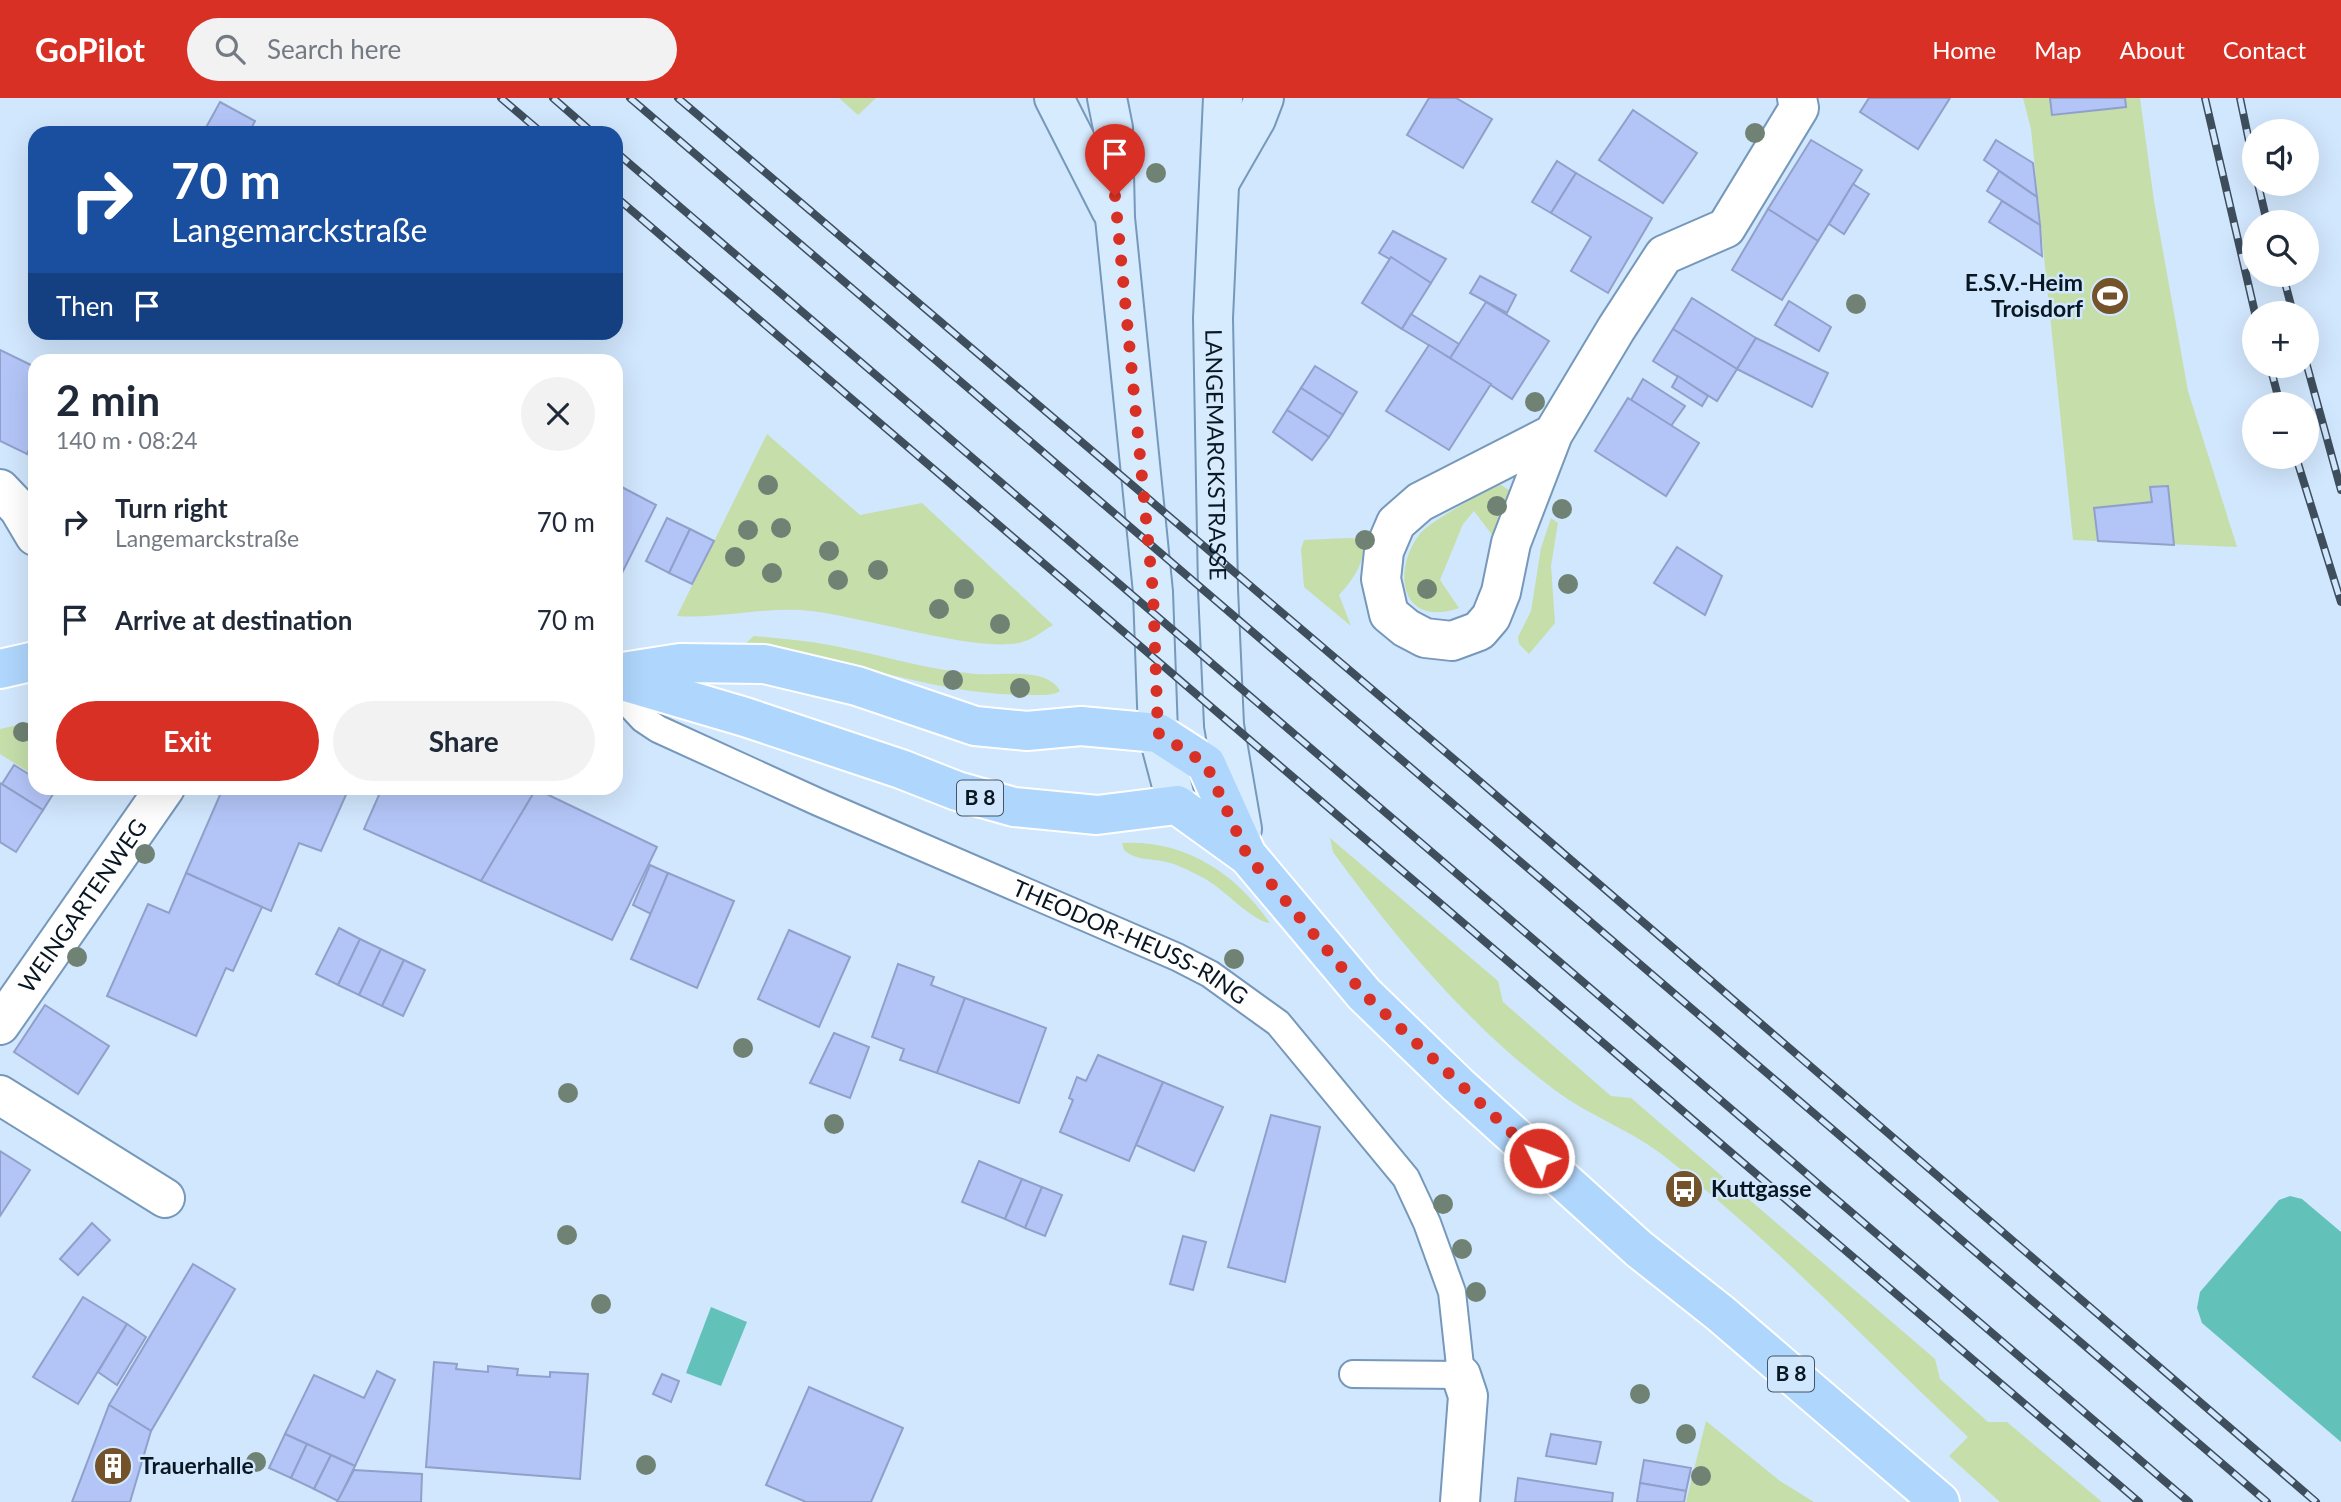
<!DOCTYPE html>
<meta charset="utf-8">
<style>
:root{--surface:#fff;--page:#f2f2f3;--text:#1f2937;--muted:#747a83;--accent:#d93025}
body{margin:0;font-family:Lato,sans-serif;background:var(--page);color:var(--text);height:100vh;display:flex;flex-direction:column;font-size:26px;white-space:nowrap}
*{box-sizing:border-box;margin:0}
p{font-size:23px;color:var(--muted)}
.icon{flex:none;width:38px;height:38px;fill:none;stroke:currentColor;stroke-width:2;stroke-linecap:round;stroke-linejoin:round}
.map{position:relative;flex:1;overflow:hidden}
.drawer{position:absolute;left:28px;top:256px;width:595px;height:441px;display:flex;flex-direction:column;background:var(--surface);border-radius:21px;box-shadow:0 7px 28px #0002}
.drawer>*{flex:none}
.top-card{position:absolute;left:28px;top:28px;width:595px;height:214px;border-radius:21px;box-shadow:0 7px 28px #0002;background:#1a4fa0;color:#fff;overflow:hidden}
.tools{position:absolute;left:2242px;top:21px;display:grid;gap:14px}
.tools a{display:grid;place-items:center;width:77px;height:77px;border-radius:50%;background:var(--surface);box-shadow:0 7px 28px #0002;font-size:35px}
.pin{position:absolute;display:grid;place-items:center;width:60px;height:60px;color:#fff;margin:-72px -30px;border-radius:50% 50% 50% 0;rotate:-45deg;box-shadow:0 0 7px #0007}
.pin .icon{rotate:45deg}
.me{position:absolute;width:77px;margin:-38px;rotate:312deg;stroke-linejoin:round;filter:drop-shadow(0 0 5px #0008)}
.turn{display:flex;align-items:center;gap:24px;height:147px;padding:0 28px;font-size:32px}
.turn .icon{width:91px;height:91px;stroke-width:2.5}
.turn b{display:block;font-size:49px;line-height:60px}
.then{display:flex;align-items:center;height:66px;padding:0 28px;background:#0003;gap:14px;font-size:26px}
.round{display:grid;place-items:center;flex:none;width:74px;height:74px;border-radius:37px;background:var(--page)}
.summary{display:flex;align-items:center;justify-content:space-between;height:119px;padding:0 28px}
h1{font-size:42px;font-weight:700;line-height:52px}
.cta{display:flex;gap:14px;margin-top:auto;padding:14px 28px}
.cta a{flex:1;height:80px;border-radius:42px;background:var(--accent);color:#fff;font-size:28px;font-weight:700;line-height:80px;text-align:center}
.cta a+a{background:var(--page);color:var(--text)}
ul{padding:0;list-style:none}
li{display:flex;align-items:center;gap:21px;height:98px;padding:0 28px}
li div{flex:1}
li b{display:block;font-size:26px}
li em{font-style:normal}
header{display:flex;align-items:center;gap:42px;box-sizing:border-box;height:98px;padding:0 35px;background:var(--accent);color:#fff}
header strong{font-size:33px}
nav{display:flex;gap:38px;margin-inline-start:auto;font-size:24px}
.search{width:490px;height:63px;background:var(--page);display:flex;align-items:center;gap:18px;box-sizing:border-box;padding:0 24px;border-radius:38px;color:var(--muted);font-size:26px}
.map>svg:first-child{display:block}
</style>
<header>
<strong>GoPilot</strong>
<div class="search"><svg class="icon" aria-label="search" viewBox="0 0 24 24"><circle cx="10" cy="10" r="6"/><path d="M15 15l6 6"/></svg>Search here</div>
<nav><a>Home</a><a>Map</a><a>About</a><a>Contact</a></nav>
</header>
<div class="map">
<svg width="2341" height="1404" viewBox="0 0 2341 1404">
<rect width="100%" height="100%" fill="#d1e7fd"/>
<!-- green -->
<g fill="#c5deaa">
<polygon points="839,0 876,0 858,17"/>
<polygon points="2023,0 2140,0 2154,103 2188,293 2237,449 2073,442 2031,31"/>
<path d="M767,336L860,417L922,405L1053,527C1044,532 1035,540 1025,543C985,559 852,514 799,512C759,510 717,521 677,518Z"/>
<path d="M1501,387L1512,394L1499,446L1474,413L1463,426L1440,482L1459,510C1402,530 1391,475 1419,437C1427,425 1486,392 1501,387Z"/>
<polygon points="1551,420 1558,425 1551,468 1555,525 1529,556 1519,546 1518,539 1531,513 1541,450"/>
<path d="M1348,440L1360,441C1371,457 1351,485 1339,497L1351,528L1304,489L1301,451L1304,442Z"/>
<path d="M754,538C784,541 814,543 844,550C888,559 931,572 975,576C999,578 1047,568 1060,593C1053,598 1039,597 1029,597C927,597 844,557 746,545Z"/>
<polygon points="35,623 35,678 0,656 0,631"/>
<path d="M1330,740L1498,883L1503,904L1611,998L1631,1000L1935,1261L1940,1281L1988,1324H2007L2102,1404H2000L1949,1358L1968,1339C1866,1243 1771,1141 1660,1055C1628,1031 1588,1017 1556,993C1468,927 1397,842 1333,754Z"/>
<path d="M1122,745C1186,742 1235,775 1270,825C1255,825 1223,791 1207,782C1194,775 1180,767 1166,764C1151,760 1136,763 1124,752Z"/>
<polygon points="1706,1323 1780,1383 1814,1404 1686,1404"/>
</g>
<!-- water -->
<g fill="#62c1b9">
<polygon points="2290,1098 2302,1101 2341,1134 2341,1344 2202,1225 2197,1210 2200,1194 2279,1102"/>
<polygon points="711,1209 747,1224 721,1288 686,1275"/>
</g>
<!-- building -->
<g fill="#b3c5f7" stroke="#90a0ca" stroke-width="2">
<polygon points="1429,0 1456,0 1492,21 1463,70 1407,37"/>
<polygon points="1869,0 1950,0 1918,51 1860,14"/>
<polygon points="2050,0 2125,0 2126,9 2052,17"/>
<polygon points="220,4 255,23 249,35 203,35"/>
<polygon points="1633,12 1697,55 1663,105 1599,62"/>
<polygon points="1811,42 1862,72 1818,143 1768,111"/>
<polygon points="1996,42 2033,65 2037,99 1984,62"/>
<polygon points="1557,63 1576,75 1551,115 1532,104"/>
<polygon points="1999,73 2037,99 2040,127 1987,93"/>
<polygon points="1576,75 1652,120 1608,195 1571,173 1591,139 1551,115"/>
<polygon points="1853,86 1869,96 1844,136 1829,126"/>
<polygon points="2002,103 2040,127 2042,158 1989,124"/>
<polygon points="1768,111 1818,143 1782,202 1732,172"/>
<polygon points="1393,133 1446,161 1431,185 1379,155"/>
<polygon points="1391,159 1431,185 1402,231 1362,205"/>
<polygon points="1480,178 1516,197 1507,215 1470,195"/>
<polygon points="1692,200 1756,240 1737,271 1673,231"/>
<polygon points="1789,203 1831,229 1819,253 1775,227"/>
<polygon points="1486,204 1549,243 1512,301 1450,260"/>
<polygon points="1411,216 1459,246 1450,260 1402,231"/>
<polygon points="1673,231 1737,271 1717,303 1653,263"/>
<polygon points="1756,240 1828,275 1812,309 1737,271"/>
<polygon points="1429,247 1491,286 1449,352 1386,313"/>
<polygon points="0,252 35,269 35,340 27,356 0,343"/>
<polygon points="1315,268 1357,294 1343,317 1301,290"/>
<polygon points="1678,278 1708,298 1702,308 1672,289"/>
<polygon points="1643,281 1685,308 1671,328 1631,302"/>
<polygon points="1301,290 1343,317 1329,339 1287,312"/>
<polygon points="1628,300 1699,345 1666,398 1595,353"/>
<polygon points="1287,312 1329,339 1312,362 1273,334"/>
<polygon points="35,340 35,360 27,356"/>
<polygon points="616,386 656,407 616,487"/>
<polygon points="2168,388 2174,447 2098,443 2094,410 2152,404 2150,389"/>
<polygon points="667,420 690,431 669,475 646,463"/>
<polygon points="690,431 714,443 692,486 669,475"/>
<polygon points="1677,449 1722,478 1705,517 1654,485"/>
<polygon points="14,667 35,680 35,690 55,693 43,712 2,686"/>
<polygon points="0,685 43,712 16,754 0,744"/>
<polygon points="223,690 349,690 321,753 299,745 271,813 186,775"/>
<polygon points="382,690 533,690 536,691 481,783 364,731"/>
<polygon points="536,691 657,749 612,842 481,783"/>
<polygon points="650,767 668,775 651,816 633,807"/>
<polygon points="186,775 262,809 233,873 226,870 196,938 107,898 148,806 169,815"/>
<polygon points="668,775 734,803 697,890 631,861"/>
<polygon points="339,830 360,841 338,887 316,876"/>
<polygon points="789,832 850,859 819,929 758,901"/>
<polygon points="360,841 381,851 359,897 338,887"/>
<polygon points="381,851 404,862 382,908 359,897"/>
<polygon points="404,862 425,872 403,918 382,908"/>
<polygon points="898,866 934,879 931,887 965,900 937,975 900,962 904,951 872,939"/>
<polygon points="965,900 1046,930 1019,1005 937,975"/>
<polygon points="45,907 109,948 78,996 14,954"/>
<polygon points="834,935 869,949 850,1000 810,985"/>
<polygon points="1098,957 1163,984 1129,1063 1060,1034 1073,1002 1069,1000 1077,979 1086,983"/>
<polygon points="1163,984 1223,1009 1194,1073 1136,1047"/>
<polygon points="1271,1017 1320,1029 1285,1184 1228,1169"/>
<polygon points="0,1053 30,1072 0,1118"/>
<polygon points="979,1063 1022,1081 1005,1121 962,1104"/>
<polygon points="1022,1081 1042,1089 1025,1130 1005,1121"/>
<polygon points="1042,1089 1062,1097 1045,1138 1025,1130"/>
<polygon points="92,1125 110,1142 78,1177 60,1161"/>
<polygon points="1183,1138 1206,1144 1193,1192 1170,1186"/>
<polygon points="193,1166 235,1191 151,1333 109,1307"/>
<polygon points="83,1199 127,1226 78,1306 33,1279"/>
<polygon points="127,1226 146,1239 117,1287 98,1274"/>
<polygon points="434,1264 457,1266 456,1271 488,1274 488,1268 518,1271 517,1277 550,1279 550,1274 588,1276 580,1381 426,1369"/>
<polygon points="377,1273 395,1282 355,1368 285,1336 314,1277 364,1300"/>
<polygon points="662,1276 679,1283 671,1304 653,1296"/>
<polygon points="809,1289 903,1330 871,1404 806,1404 766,1387"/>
<polygon points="109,1307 151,1333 130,1404 72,1404"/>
<polygon points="285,1336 307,1346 291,1380 269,1370"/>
<polygon points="1551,1336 1601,1344 1596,1366 1546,1358"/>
<polygon points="307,1346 331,1357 314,1391 291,1380"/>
<polygon points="331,1357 355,1368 338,1403 314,1391"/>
<polygon points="1644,1362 1691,1370 1686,1393 1640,1385"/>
<polygon points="354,1372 422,1376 421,1404 337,1404"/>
<polygon points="1518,1380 1613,1395 1612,1404 1515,1404"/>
<polygon points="1640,1385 1686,1393 1684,1404 1637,1404"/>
</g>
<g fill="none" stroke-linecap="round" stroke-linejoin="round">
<defs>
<g id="lane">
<path id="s1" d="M616,592L643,621L658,631L818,704L1177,859L1210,876L1278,925L1406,1080L1427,1125L1452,1194L1461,1277L1353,1276"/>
</g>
<g id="street">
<polyline points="1553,336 1420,404 1396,425 1384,453 1381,481 1389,516 1406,530 1425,540 1452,543 1479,533 1491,519 1501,494 1511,445 1553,336 1616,231 1664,157 1726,130 1799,10 1797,0"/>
<polyline points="0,391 19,411 35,438"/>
<path id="s2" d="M0,927L165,690"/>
<polyline points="0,997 165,1100"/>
<polyline points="1460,1404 1468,1298 1461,1277"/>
</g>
<g id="secondary">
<polyline points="1054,0 1111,112"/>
<polyline points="1107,0 1113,30 1115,120 1153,494 1158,635 1177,707"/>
<path id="s3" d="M1223,0L1213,220L1218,491L1224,627L1242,731"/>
<polyline points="1221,82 1256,21 1264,0"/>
</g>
<g id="primary">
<polyline points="0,571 35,563"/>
<polyline points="616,575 680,565 764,566 857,588 975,628 1027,633 1081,628 1158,635 1206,666 1247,757 1364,896 1458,987 1639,1151 1720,1215 1940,1404"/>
<polyline points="616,581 745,619 901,671 957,693 1014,709 1097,717 1177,707 1245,756"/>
</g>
</defs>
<!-- lane casing -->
<use href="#lane" stroke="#7698ba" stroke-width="30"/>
<!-- street casing -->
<use href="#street" stroke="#7698ba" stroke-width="42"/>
<!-- secondary casing -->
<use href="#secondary" stroke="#7698ba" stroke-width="42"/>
<!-- primary casing -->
<use href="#primary" stroke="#fff" stroke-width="42"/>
<!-- lane -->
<use href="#lane" stroke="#fff" stroke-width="26"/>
<!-- street -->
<use href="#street" stroke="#fff" stroke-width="38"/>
<!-- secondary -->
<use href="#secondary" stroke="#d7ebfe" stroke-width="38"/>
<!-- primary -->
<use href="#primary" stroke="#afd6fc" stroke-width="38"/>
<defs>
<g id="rail">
<polyline points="501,0 542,35"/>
<polyline points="553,0 593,35"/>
<polyline points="630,0 2267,1404"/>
<polyline points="678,0 1469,674 2316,1404"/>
<polyline points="2205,0 2255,215"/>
<polyline points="2240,0 2254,67"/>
<polyline points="616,54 2189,1404"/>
<polyline points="2258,86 2267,124"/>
<polyline points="616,99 2139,1404"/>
<polyline points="2283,177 2293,215"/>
<polyline points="2306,264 2341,392"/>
<polyline points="2270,268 2280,306"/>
<polyline points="2296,359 2341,504"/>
</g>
</defs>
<!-- rail casing -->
<use href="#rail" stroke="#3e4e5d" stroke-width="8"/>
<!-- rail -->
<use href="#rail" stroke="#d1e7fd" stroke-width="5" stroke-dasharray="16" stroke-linecap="butt"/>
</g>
<!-- trees -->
<g fill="#6f8273">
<circle cx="1755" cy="35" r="10"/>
<circle cx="1156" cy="75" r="10"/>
<circle cx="1856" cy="206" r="10"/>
<circle cx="1535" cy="304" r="10"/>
<circle cx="768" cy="387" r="10"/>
<circle cx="1497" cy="408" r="10"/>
<circle cx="1562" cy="411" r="10"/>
<circle cx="781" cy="430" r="10"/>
<circle cx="748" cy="432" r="10"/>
<circle cx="1365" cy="442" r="10"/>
<circle cx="829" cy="453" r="10"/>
<circle cx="735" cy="459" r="10"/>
<circle cx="878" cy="472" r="10"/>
<circle cx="772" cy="475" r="10"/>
<circle cx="838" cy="482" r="10"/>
<circle cx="1568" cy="486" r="10"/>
<circle cx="964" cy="491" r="10"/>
<circle cx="1427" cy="491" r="10"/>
<circle cx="939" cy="511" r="10"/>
<circle cx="1000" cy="526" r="10"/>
<circle cx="953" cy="582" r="10"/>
<circle cx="1020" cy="590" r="10"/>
<circle cx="23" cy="634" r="10"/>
<circle cx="145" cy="756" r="10"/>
<circle cx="77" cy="859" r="10"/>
<circle cx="1234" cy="861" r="10"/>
<circle cx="743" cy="950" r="10"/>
<circle cx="568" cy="995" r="10"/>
<circle cx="834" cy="1026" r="10"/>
<circle cx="1443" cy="1106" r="10"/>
<circle cx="567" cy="1137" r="10"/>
<circle cx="1462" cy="1151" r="10"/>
<circle cx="1476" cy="1194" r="10"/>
<circle cx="601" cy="1206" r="10"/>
<circle cx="1640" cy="1296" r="10"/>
<circle cx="1686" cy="1336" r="10"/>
<circle cx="256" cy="1364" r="10"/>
<circle cx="646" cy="1367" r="10"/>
<circle cx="1701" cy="1378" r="10"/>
</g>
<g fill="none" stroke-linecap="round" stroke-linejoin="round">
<!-- route -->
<polyline stroke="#d93025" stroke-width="12" stroke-dasharray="0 21.6" points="1115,98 1153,494 1158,635 1206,666 1247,757 1364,896 1539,1060"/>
</g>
<!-- icons -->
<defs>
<symbol id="stadium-disc" viewBox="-11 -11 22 22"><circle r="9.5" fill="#74522a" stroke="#d1e7fd"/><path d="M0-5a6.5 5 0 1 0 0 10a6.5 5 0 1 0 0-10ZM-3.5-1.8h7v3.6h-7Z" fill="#fff"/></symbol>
<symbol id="bus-disc" viewBox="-11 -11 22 22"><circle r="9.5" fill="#74522a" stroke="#d1e7fd"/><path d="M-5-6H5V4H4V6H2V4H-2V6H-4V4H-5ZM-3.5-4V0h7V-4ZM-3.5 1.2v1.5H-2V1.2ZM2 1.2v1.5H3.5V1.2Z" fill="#fff"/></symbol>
<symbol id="building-disc" viewBox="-11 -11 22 22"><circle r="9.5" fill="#74522a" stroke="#d1e7fd"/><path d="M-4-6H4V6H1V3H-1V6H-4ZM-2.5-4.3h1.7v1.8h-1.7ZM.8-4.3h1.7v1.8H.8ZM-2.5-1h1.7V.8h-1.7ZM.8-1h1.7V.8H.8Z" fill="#fff"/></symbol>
</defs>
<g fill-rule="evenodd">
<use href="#stadium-disc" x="2088" y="176" width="44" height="44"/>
<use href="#bus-disc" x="1662" y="1069" width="44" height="44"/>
<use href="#building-disc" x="91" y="1346" width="44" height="44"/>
</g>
<g text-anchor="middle" stroke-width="5" stroke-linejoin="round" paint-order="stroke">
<!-- shield labels -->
<g fill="#d1e7fd" stroke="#455564" stroke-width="2">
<rect x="957" y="682.5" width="46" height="35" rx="5"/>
<rect x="1768" y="1258.5" width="46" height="35" rx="5"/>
</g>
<g font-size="21" font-weight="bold" fill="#091723">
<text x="980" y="707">B 8</text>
<text x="1791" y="1283">B 8</text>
</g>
<!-- poi labels -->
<g font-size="23" font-weight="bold" fill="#091723" stroke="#d1e7fd" text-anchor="start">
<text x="2083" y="193" text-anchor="end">E.S.V.-Heim<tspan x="2083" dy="26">Troisdorf</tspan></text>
<text x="1711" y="1099">Kuttgasse</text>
<text x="140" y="1376">Trauerhalle</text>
</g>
<!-- street labels -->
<g font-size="23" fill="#091723" stroke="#d1e7fd">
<text dy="8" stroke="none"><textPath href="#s3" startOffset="357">LANGEMARCKSTRASSE</textPath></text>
<text dy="8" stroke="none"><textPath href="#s2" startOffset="145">WEINGARTENWEG</textPath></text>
<text dy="8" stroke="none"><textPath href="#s1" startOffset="576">THEODOR-HEUSS-RING</textPath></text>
</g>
</g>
</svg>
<div class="tools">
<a><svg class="icon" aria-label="sound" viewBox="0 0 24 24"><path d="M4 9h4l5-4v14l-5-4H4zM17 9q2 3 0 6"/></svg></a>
<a><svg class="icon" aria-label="search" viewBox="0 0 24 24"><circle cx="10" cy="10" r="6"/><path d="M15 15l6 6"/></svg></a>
<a>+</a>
<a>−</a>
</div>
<div class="pin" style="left:1115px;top:98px;background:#d93025"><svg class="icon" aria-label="arrive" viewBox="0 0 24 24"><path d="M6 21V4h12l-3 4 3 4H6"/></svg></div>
<svg class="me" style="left:1539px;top:1060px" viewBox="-20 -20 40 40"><circle r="17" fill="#d93025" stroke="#fff" stroke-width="3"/><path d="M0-11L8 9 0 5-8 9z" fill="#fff"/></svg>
<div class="top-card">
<div class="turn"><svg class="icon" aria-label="right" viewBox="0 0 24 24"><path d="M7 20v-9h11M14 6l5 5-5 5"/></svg><div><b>70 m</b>Langemarckstraße</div></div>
<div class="then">Then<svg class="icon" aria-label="arrive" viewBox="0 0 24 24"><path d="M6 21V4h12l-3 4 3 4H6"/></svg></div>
</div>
<section class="drawer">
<div class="summary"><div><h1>2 min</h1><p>140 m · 08:24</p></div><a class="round"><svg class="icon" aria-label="close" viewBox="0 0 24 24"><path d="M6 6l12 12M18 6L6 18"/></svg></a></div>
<ul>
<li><svg class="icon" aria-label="right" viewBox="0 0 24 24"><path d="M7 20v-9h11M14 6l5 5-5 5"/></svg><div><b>Turn right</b><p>Langemarckstraße</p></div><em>70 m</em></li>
<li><svg class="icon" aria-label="arrive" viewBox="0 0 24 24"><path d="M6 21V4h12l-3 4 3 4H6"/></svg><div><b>Arrive at destination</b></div><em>70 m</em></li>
</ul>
<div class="cta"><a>Exit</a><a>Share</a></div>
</section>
</div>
